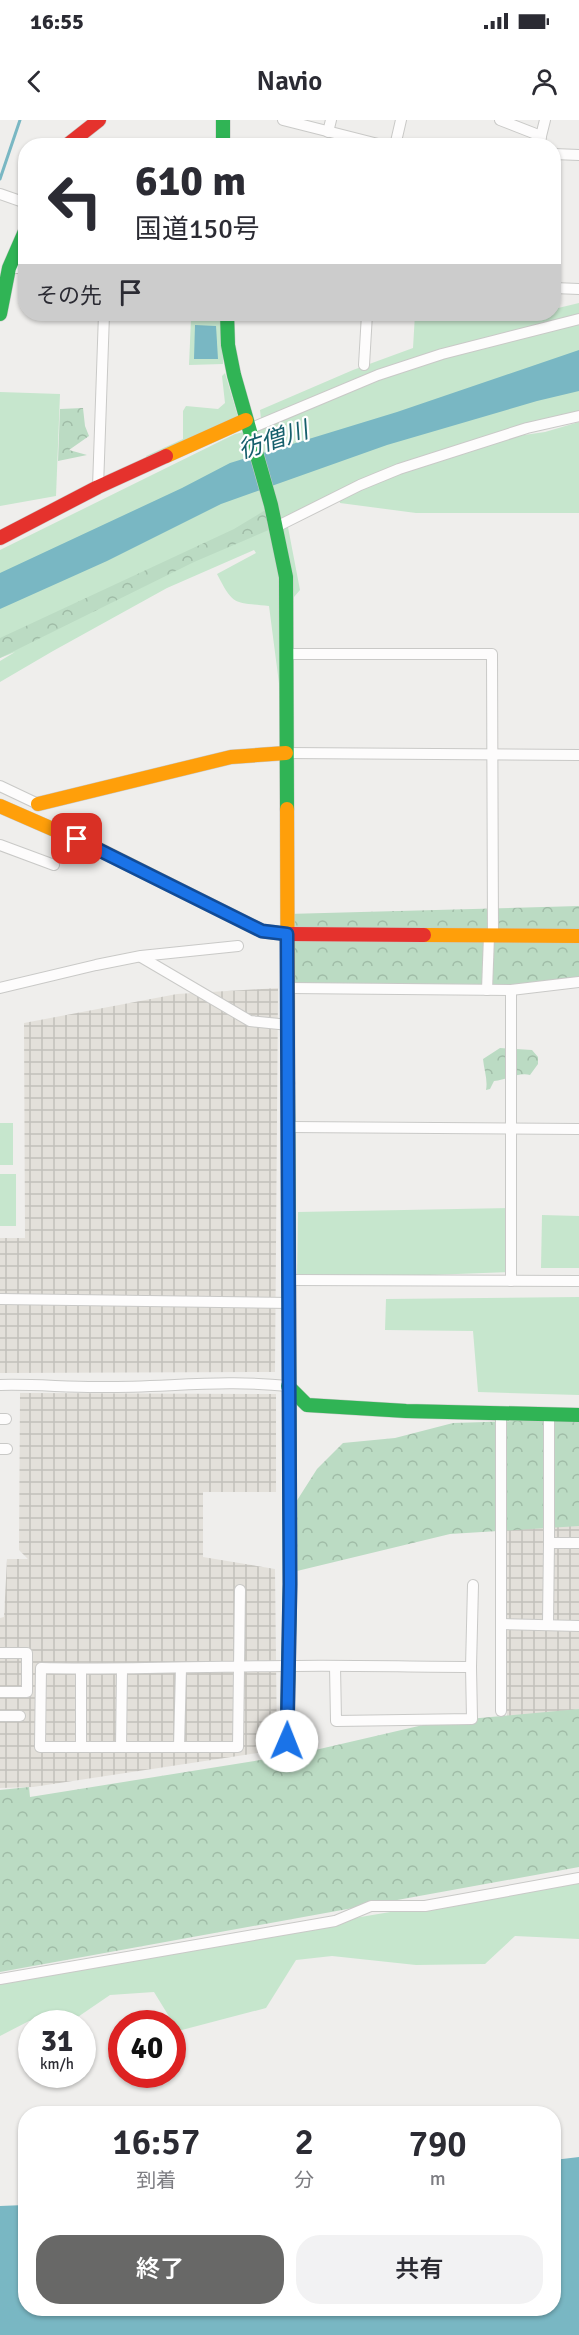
<!DOCTYPE html>
<html lang="ja">
<meta charset="utf-8">
<style>
:root{--surface:#fff;--page:#f2f2f3;--text:#2b2b33;--muted:#7c7c81;--accent:#686867}
body{margin:0;font-family:Signika,"Noto Sans JP",sans-serif;background:var(--page);color:var(--text);height:100vh;display:flex;flex-direction:column;font-size:22px;white-space:nowrap}
*{box-sizing:border-box;margin:0}
p{font-size:20px;color:var(--muted)}
.icon{flex:none;width:33px;height:33px;fill:none;stroke:currentColor;stroke-width:2;stroke-linecap:round;stroke-linejoin:round}
.map{position:relative;flex:1;overflow:hidden}
.details{position:absolute;left:18px;top:1986px;width:543px;height:210px;display:flex;flex-direction:column;background:var(--surface);border-radius:24px;box-shadow:0 2px 4px #0004}
.details>*{flex:none}
.top-card{position:absolute;left:18px;top:18px;width:543px;height:183px;border-radius:24px;box-shadow:0 2px 4px #0004;background:#fff;color:var(--text);overflow:hidden}
.speed{position:absolute;left:18px;top:1890px;display:flex;gap:12px;font-size:30px;font-weight:700;text-align:center}
.speed>*{display:grid;place-content:center;width:78px;height:78px;border-radius:50%;background:var(--surface);box-shadow:0 2px 4px #0004;line-height:1}
.speed small{font-size:15px;font-weight:400}
.speed .limit{border:9px solid #d22;background:#fff;color:#111}
.pin{position:absolute;display:grid;place-items:center;width:51px;height:51px;color:#fff;margin:-26px;border-radius:12px;box-shadow:0 3px 9px #0006}
.me{position:absolute;width:66px;margin:-33px;rotate:1deg;stroke-linejoin:round;filter:drop-shadow(0 0 4px #0008)}
.turn{display:flex;align-items:center;gap:21px;height:126px;padding:0 18px;font-size:27px}
.turn .icon{width:78px;height:78px;stroke-width:2.5}
.turn b{display:block;font-size:42px;line-height:51px}
.then{display:flex;align-items:center;height:57px;padding:0 18px;background:#0003;gap:12px;font-size:22px}
.eta{display:flex;justify-content:space-evenly;align-items:center;height:102px;text-align:center}
.eta b{font-size:36px;font-weight:600;line-height:42px}
.button{display:flex;gap:12px;margin-top:auto;padding:12px 18px}
.button a{flex:1;height:69px;border-radius:24px;background:var(--accent);color:#fff;font-size:24px;font-weight:600;line-height:69px;text-align:center}
.button a+a{background:var(--page);color:var(--text)}
.status{display:flex;justify-content:space-between;align-items:center;height:42px;padding:0 30px;background:var(--surface);direction:ltr}
.status svg{height:16px;fill:currentColor}
header{display:flex;justify-content:space-between;align-items:center;height:78px;padding:0 18px;background:var(--surface);font-size:27px;font-weight:600}
.map>svg:first-child{display:block}
</style>
<div class="status"><b>16:55</b><svg viewBox="0 0 49 12"><path d="M0 12V9h3v3zM5 12V6h3v6zM10 12V3h3v9zM15 12V0h3v12zM26 1h20v11H26zM47 4h2v5h-2z"/></svg></div>
<header><svg class="icon" aria-label="back" viewBox="0 0 24 24"><path d="M15 5l-7 7 7 7"/></svg>Navio<svg class="icon" aria-label="person" viewBox="0 0 24 24"><circle cx="12" cy="8" r="4"/><path d="M4 21q1-7 8-7t8 7"/></svg></header>
<div class="map">
<svg width="579" height="2215" viewBox="0 0 579 2215">
<defs>
<pattern id="industrial-grid" width="8" height="8" patternUnits="userSpaceOnUse" patternTransform="scale(1.5)"><rect width="8" height="8" fill="#e3e0da"/><path d="M0 4h8M4 0v8" fill="none" stroke="#c2c0bb"/></pattern>
<pattern id="forest-crowns" width="20" height="18" patternUnits="userSpaceOnUse" patternTransform="scale(1.5)"><rect width="20" height="18" fill="#bbdbc3"/><path d="M2 6a3 3 0 1 1 6 0M12 15a3 3 0 1 1 6 0" fill="none" stroke="#a0bca7"/></pattern>
</defs>
<rect width="100%" height="100%" fill="#efeeec"/>
<!-- industrial -->
<g fill="url(#industrial-grid)">
<polygon points="278,868 275,1252 0,1253 0,1118 25,1118 24,903 177,874"/>
<polygon points="20,1273 276,1274 276,1372 203,1372 203,1437 275,1449 277,1630 33,1667 0,1668 0,1498 4,1497 7,1439 28,1439 19,1430"/>
<polygon points="579,1303 579,1589 507,1600 506,1304"/>
</g>
<!-- green -->
<g fill="#c6e6cd">
<path d="M579,183V297L510,317L545,312L579,302V393H416L340,383L339,376L287,402L300,470L294,477L292,627L280,571L269,486C234,482 234,487 217,454L256,433L254,430L167,468L53,531L0,562V541L15,532L0,538V430L235,314L262,308L260,290L353,250L413,228L415,194H554V189Z"/>
<polygon points="191,199 222,201 223,244 189,245"/>
<polygon points="225,253 238,297 148,340 146,336 183,319 183,291 186,286 218,289 225,283 222,256"/>
<polygon points="0,272 60,274 56,376 0,386"/>
<polygon points="13,1003 13,1045 0,1045 0,1003"/>
<rect x="0" y="1054" width="16" height="52"/>
<polygon points="511,1088 511,1152 297,1160 298,1092"/>
<polygon points="542,1095 579,1096 579,1148 541,1148"/>
<polygon points="579,1177 579,1275 478,1272 473,1211 385,1210 386,1179"/>
<polygon points="579,1760 579,1819 515,1816 485,1844 416,1845 332,1836 296,1840 266,1888 178,1911 154,1872 110,1875 69,1903 29,1901 0,1916 0,1858"/>
</g>
<!-- forest -->
<g fill="url(#forest-crowns)">
<polygon points="83,288 85,306 89,316 69,330 87,335 58,341 60,289"/>
<polygon points="272,386 278,406 194,442 0,538 0,518 234,409"/>
<polygon points="579,786 579,860 511,866 289,868 287,794"/>
<path d="M500,928L532,930L538,937V944L530,955C519,952 506,960 494,961L490,969L486,970C488,960 484,950 483,939Z"/>
<polygon points="579,1299 579,1406 450,1414 297,1451 289,1393 317,1349 343,1323 395,1318 453,1303"/>
<polygon points="579,1589 579,1747 0,1852 0,1670 29,1667 30,1677 298,1634 436,1602"/>
</g>
<!-- water -->
<g fill="#79b7c3">
<polygon points="195,205 216,206 218,239 194,239"/>
<polygon points="579,230 579,271 537,281 387,325 221,384 107,441 0,489 0,453 182,368 230,343 397,292"/>
<polygon points="579,2037 579,2215 0,2215 0,2086 25,2085 26,2188 554,2188 554,2040"/>
</g>
<g fill="none" stroke-linecap="round" stroke-linejoin="round">
<!-- stream -->
<polyline stroke="#79b7c3" stroke-width="3" points="0,59 20,0"/>
<defs>
<g id="street">
<polyline points="283,0 386,26"/>
<polyline points="500,0 541,16"/>
<polyline points="328,12 331,0"/>
<polyline points="395,26 401,0"/>
<polyline points="540,26 541,16 545,0"/>
<polyline points="554,34 579,35"/>
<polyline points="0,74 26,83"/>
<polyline points="9,148 26,148"/>
<polyline points="554,168 579,169"/>
<polyline points="364,245 367,194"/>
<polyline points="249,309 378,255 442,234 579,199"/>
<polyline points="98,367 104,194"/>
<polyline points="278,406 360,365 399,349 527,308 579,296"/>
<polyline points="286,534 492,534 493,816"/>
<polyline points="286,633 579,635"/>
<polyline points="0,666 38,684"/>
<polyline points="0,725 54,745"/>
<polyline points="141,837 250,901 289,905"/>
<polyline points="0,868 96,845 141,836 238,826"/>
<polyline points="289,868 511,870 579,862"/>
<polyline points="487,870 489,816"/>
<polyline points="289,1007 579,1009"/>
<polyline points="290,1160 579,1161"/>
<polyline points="511,1161 511,870"/>
<polyline points="0,1179 290,1183"/>
<path d="M0,1265C32,1264 64,1267 96,1267C160,1268 225,1259 288,1266"/>
<polyline points="549,1295 549,1423"/>
<polyline points="0,1299 6,1299"/>
<polyline points="0,1329 7,1329"/>
<path d="M240,1470L238,1627H40L41,1548C123,1550 205,1546 288,1546C349,1545 410,1547 471,1547L473,1465"/>
<polyline points="548,1503 549,1423 579,1423"/>
<polyline points="501,1504 579,1506"/>
<polyline points="0,1533 27,1533 27,1572 0,1572"/>
<polyline points="335,1546 336,1601 472,1599 471,1547"/>
<polyline points="501,1591 501,1294"/>
<polyline points="0,1596 20,1596"/>
<polyline points="81,1627 81,1549"/>
<polyline points="121,1627 122,1550"/>
<polyline points="179,1627 181,1548"/>
<polyline points="0,1859 335,1801 371,1786 425,1786 579,1758"/>
</g>
<g id="fast">
<polyline points="223,0 223,26"/>
<polyline points="0,194 9,148 26,109"/>
<polyline points="227,194 228,225 234,255 271,385 286,457 287,689"/>
<polyline points="288,1266 307,1285 406,1291 579,1295"/>
<polyline points="287,1621 290,1464 288,963"/>
</g>
<g id="slow">
<polyline points="166,336 246,300"/>
<polyline points="38,684 231,637 286,633"/>
<polyline points="0,686 96,728 262,811 287,814"/>
<polyline points="287,689 288,963"/>
<polyline points="424,815 579,816"/>
</g>
<g id="jam">
<polyline points="66,26 99,0"/>
<polyline points="0,418 98,367 166,336"/>
<polyline points="287,814 424,815"/>
</g>
</defs>
<!-- street casing -->
<use href="#street" stroke="#c9c9c7" stroke-width="12"/>
<!-- fast casing -->
<use href="#fast" stroke="#c9c9c7" stroke-width="15"/>
<!-- slow casing -->
<use href="#slow" stroke="#c9c9c7" stroke-width="15"/>
<!-- jam casing -->
<use href="#jam" stroke="#c9c9c7" stroke-width="15"/>
<!-- street -->
<use href="#street" stroke="#fdfcfc" stroke-width="10"/>
<!-- fast -->
<use href="#fast" stroke="#30b455" stroke-width="14"/>
<!-- slow -->
<use href="#slow" stroke="#ff9f0a" stroke-width="14"/>
<!-- jam -->
<use href="#jam" stroke="#e5322d" stroke-width="14"/>
</g>
<g fill="none" stroke-linecap="round" stroke-linejoin="round">
<defs>
<polyline id="route" points="77,719 262,811 287,814 290,1464 287,1621"/>
</defs>
<!-- route casing -->
<use href="#route" stroke="#114b97" stroke-width="15"/>
<!-- route -->
<use href="#route" stroke="#1a73e8" stroke-width="10"/>
</g>
<g text-anchor="middle" stroke-width="4.5" stroke-linejoin="round" paint-order="stroke">
<!-- water labels -->
<g font-size="24" font-style="italic" fill="#165f6c" stroke="#fff">
<text transform="translate(273 320) rotate(-18)" y="8">彷僧川</text>
</g>
</g>
</svg>
<div class="speed"><div>31<small>km/h</small></div><div class="limit">40</div></div>
<div class="pin" style="left:77px;top:719px;background:#d93025"><svg class="icon" aria-label="arrive" viewBox="0 0 24 24"><path d="M6 21V4h12l-3 4 3 4H6"/></svg></div>
<svg class="me" style="left:287px;top:1621px" viewBox="-20 -20 40 40"><circle r="19" fill="#fff"/><path d="M0-13L10 11 0 6-10 11z" fill="#1a73e8"/></svg>
<div class="top-card">
<div class="turn"><svg class="icon" aria-label="left" viewBox="0 0 24 24"><path d="M17 20v-9H6M10 6l-5 5 5 5"/></svg><div><b>610 m</b>国道150号</div></div>
<div class="then">その先<svg class="icon" aria-label="arrive" viewBox="0 0 24 24"><path d="M6 21V4h12l-3 4 3 4H6"/></svg></div>
</div>
<section class="details">
<div class="eta">
<div><b>16:57</b><p>到着</p></div>
<div><b>2</b><p>分</p></div>
<div><b>790</b><p>m</p></div>
</div>
<div class="button"><a>終了</a><a>共有</a></div>
</section>
</div>
